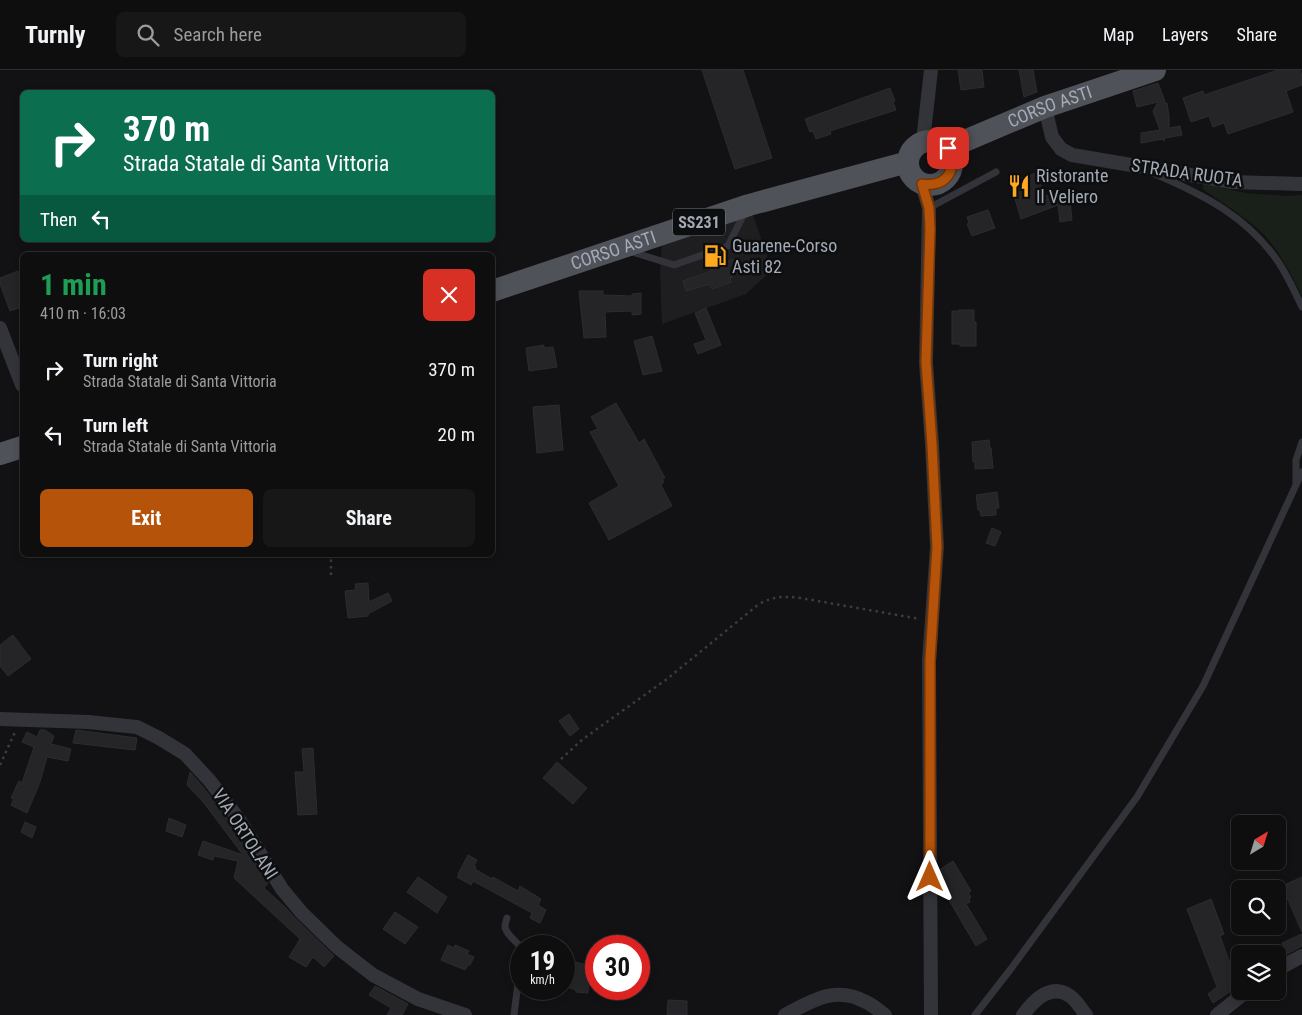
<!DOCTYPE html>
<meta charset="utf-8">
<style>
:root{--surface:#0e0e0f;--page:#171718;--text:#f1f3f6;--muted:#9b9c9e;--line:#2e2e2f;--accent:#b45309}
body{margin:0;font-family:"Roboto Condensed",sans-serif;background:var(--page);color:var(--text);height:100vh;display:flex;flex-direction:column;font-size:19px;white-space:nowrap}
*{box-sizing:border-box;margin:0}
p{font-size:16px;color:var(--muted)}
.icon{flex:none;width:28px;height:28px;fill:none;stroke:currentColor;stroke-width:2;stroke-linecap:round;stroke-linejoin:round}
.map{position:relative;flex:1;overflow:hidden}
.side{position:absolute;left:20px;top:182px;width:475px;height:305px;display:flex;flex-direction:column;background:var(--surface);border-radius:8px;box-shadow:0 2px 8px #0003,0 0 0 1px var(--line)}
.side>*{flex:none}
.banner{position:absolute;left:20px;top:20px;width:475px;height:152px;border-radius:8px;box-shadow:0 2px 8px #0003,0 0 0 1px var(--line);background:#0b6e4f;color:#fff;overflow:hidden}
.needle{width:32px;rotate:38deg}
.fabs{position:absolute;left:1231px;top:745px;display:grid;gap:10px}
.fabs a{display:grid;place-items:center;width:55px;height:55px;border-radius:8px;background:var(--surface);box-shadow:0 2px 8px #0003,0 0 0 1px var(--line);font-size:25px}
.speed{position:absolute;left:510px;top:865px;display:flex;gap:10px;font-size:25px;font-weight:700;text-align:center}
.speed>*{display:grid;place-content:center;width:65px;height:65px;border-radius:50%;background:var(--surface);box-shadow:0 2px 8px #0003,0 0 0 1px var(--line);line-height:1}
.speed small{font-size:12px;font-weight:400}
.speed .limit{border:8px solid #d22;background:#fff;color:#111}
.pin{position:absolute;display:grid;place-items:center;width:42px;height:42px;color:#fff;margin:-21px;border-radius:10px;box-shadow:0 2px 8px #0006}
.me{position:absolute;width:55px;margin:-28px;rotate:0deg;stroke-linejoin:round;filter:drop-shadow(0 0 4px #0008)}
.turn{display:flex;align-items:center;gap:18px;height:105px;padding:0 20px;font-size:22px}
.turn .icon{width:65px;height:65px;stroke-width:2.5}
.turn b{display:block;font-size:35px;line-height:42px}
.then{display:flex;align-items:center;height:48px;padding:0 20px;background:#0003;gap:10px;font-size:19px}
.round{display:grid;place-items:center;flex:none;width:52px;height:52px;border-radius:8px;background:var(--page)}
.summary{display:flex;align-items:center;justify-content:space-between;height:85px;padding:0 20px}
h1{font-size:30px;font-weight:700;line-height:38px;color:#1e9e55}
.primary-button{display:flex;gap:10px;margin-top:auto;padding:10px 20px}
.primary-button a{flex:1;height:58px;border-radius:8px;background:var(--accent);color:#fff;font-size:20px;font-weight:700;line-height:58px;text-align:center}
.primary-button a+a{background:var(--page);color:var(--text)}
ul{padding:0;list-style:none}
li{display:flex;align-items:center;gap:15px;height:65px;padding:0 20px}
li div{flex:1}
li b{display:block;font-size:19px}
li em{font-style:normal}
header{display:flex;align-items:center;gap:30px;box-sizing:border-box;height:70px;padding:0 25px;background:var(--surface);border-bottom:1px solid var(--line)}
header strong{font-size:24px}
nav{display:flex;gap:28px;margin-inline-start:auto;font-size:18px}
.search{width:350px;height:45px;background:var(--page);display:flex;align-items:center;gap:12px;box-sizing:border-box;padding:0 18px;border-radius:8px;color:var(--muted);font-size:19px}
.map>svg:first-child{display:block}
</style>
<header>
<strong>Turnly</strong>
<div class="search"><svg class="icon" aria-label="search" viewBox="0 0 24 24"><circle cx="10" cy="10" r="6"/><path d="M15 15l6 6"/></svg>Search here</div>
<nav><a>Map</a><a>Layers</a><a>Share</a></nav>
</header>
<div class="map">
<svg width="1302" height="945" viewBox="0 0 1302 945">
<rect width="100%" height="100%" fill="#121214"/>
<!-- built -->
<polygon fill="#1e1e21" points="752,142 772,200 746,224 662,254 660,202 662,172"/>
<!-- green -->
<path fill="#182019" d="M1204,114L1246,123L1287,126L1302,125V226C1290,203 1278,177 1258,159C1241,144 1222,133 1204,120L1202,117Z"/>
<!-- building -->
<g fill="#252528" stroke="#2c2c31">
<polygon points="702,0 743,0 772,88 735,99"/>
<polygon points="958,0 982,0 984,17 961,20"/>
<polygon points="1019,0 1033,0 1037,22 1024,27"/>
<polygon points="1278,0 1300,0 1302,5 1302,15 1286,21 1293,42 1228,64 1224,53 1213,57 1209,46 1191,52 1183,28 1203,21 1204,25"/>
<polygon points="1158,13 1166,34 1167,33 1169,46 1169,58 1180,56 1182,65 1165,68 1164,71 1163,69 1141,73 1141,63 1160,60 1153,41 1158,32 1137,37 1133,21"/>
<polygon points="890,18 895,31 893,32 896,40 830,61 831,64 816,69 813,61 810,62 805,49"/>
<polygon points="1036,103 1045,126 1069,123 1072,150 1060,152 1058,135 1021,149 1010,112"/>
<polygon points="988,140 995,158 972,166 967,154 969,153 967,147"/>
<polygon points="734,189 738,203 732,205 733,207 730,208 731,212 712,219 710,214 686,221 683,211 711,201 710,197"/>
<polygon points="18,201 22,212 22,237 10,241 0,214 0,208"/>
<polygon points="579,221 603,221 603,225 632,226 632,224 641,223 641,244 632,245 632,241 605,242 606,267 584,268"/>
<polygon points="706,238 721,275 698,284 694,274 706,270 695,243"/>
<polygon points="959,240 974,240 974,252 976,252 976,276 960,276 960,274 952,274 952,241 960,241"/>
<polygon points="652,266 662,301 643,305 634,271"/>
<polygon points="544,275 544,278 553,277 557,297 529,301 526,278"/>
<polygon points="616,333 639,373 644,369 665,408 662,409 664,412 661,415 672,436 609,470 589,433 619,416 590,362 598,359 591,347"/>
<polygon points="559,335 563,380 537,383 533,337"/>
<polygon points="989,370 990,378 991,378 993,398 975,399 975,392 973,392 972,372"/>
<polygon points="997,422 999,438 996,438 996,445 981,446 980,440 978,440 976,425"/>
<polygon points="992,458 1001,462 995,476 986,473"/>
<polygon points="368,513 369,532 388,523 392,531 368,544 368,546 348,548 345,521 356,520 355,514"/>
<polygon points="13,565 31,589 8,606 0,596 0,575"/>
<polygon points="569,644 579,659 570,666 559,651"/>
<polygon points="40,660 45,660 54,666 51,674 71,679 68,691 47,687 40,712 27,743 11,735 14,729 11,728 19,711 22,713 34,677 22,672 27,662 37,667"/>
<polygon points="76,660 137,668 135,680 73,673"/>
<polygon points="313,678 317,744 298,745 295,702 304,702 302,679"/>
<polygon points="557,692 587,718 573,734 543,708"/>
<polygon points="190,702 203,717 233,756 268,813 264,818 286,838 296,849 334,886 324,897 313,887 306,897 289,887 300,869 234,808 238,791 214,786 213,790 198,785 203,771 243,785 204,733 187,715"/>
<polygon points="169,748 186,755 182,767 166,761"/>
<polygon points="25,752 36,757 32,768 21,762"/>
<polygon points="468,785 477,790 474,796 476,797 475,799 492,809 493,807 518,821 520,816 541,829 538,835 546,840 540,853 530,848 532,843 473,811 471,815 457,807 459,805 458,804"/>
<polygon points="953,791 971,821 968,822 971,827 969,829 970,832 966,834 987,869 976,876 939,813 939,800"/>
<polygon points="418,807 447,827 437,843 407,822"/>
<polygon points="1302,807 1302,862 1282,816"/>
<polygon points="1211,829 1224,864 1220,866 1238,915 1230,918 1231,921 1213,933 1208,924 1217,917 1187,839"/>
<polygon points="395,842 418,857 405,874 383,859"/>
<polygon points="1302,864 1302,876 1287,884 1282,873"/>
<polygon points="448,875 454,878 455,875 469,881 467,884 474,887 470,895 468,895 465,900 441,890"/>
<polygon points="566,890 588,895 585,910 589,911 588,923 576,922 576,920 564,916 564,897"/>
<polygon points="375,916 408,934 402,945 387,945 391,938 369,925"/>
<polygon points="668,930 687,931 687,945 667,945"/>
</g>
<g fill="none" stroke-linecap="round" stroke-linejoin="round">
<!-- path -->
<g stroke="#393c41" stroke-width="2.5" stroke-dasharray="2.5 4" stroke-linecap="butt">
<polyline points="331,505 331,485"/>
<path d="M561,689L583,669L667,609L759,534C774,526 784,526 801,528L920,549"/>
<polyline points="0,695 15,662"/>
</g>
<!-- lane -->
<g stroke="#33343a" stroke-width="7">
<path d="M1155,104C1204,125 1248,147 1279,193C1288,207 1295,222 1302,237"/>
<polyline points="929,138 996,102"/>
<polyline points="629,181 674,195 728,176 745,142"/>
<polyline points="1296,413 1296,390 1302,372"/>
<path d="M507,848C506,851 505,854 505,857C506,865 517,871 521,878"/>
<polyline points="514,945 521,889"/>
<polyline points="975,945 1010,900 1137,727 1203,616 1302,402"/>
</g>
<!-- street -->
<g stroke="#33343a" stroke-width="14">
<polyline points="1045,37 1052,67 1061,79 1072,85 1232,112 1302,114"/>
<polyline points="923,71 931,0"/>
<polyline points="922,114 929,138 926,293 932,375 937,477 929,591 931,945"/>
<polyline points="0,258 22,315"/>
<polyline points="0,649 88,652 137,657 159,668 185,684 210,711 240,751 282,819 302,843 337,877 373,905 418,929 465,945"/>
<polyline points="1278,899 1302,886"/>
<path d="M785,945C812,931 835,915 866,932C873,935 879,941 885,945"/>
<path d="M1023,945C1034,930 1051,913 1070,926C1077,931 1081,939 1086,945"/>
<polyline points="1217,945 1247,921"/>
</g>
<!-- primary -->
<g stroke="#4f5259" stroke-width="22">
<circle cx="930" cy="93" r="22"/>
<path id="s1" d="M948,78L1045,37L1155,0"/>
<path id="s2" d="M492,221L749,135L908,92"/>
<polyline points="0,384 22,377"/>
</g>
</g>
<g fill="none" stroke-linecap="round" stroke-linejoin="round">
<defs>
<path id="route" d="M930,807V591L937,477L932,375L926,292L930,159L929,138L922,114C946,118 959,99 948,78"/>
</defs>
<!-- route casing -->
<use href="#route" stroke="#753606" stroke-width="12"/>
<!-- route -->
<use href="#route" stroke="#b45309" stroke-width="9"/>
</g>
<!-- icons -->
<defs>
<symbol id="restaurant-bare" viewBox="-9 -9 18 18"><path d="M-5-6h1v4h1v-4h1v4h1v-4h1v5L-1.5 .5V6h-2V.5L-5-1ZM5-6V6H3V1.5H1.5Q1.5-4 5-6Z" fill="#ffa920" stroke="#0d0e0f" stroke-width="2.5" paint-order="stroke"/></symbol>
<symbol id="fuel-bare" viewBox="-9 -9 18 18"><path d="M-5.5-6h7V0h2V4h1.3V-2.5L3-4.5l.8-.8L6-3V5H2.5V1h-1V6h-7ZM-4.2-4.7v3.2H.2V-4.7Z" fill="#ffa920" stroke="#0d0e0f" stroke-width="2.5" paint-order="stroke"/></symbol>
</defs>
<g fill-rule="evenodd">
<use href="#restaurant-bare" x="1003" y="100" width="32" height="32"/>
<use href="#fuel-bare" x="699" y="170" width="32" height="32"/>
</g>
<g text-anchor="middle" stroke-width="5" stroke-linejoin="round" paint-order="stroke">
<!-- shield labels -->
<rect fill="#0d0e0f" stroke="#767b84" stroke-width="1" x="673" y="138.5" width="52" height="27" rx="4"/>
<g font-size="16" font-weight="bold" fill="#a3aab6">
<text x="699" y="158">SS231</text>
</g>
<!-- street labels -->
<g font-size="18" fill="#a3aab6" stroke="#0d0e0f">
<text dy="6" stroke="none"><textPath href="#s1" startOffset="110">CORSO ASTI</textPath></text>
<text transform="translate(1187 103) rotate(8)" y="6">STRADA RUOTA</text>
<text dy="6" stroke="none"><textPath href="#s2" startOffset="128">CORSO ASTI</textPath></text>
<text transform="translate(245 764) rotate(57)" y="6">VIA ORTOLANI</text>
</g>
<!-- poi labels -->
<g font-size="18" fill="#a3aab6" stroke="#0d0e0f" text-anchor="start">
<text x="1036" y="112">Ristorante<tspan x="1036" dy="21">Il Veliero</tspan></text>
<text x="732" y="182">Guarene-Corso<tspan x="732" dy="21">Asti 82</tspan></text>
</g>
</g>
</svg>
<div class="fabs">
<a><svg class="needle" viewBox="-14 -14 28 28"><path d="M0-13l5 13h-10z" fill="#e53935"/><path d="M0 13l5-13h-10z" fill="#9b9c9e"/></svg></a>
<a><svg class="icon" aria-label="search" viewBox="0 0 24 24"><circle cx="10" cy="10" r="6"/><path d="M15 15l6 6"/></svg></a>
<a><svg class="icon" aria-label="layers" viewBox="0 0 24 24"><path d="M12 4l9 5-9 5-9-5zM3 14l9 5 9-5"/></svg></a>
</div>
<div class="speed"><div>19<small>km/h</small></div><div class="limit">30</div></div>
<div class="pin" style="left:948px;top:78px;background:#d93025"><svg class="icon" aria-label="arrive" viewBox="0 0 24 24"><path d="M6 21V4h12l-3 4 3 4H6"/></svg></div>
<svg class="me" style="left:930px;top:807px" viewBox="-20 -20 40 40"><path d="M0-17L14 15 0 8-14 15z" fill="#b45309" stroke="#fff" stroke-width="4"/></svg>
<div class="banner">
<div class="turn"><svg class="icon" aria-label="right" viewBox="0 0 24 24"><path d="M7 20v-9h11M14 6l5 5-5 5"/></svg><div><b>370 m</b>Strada Statale di Santa Vittoria</div></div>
<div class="then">Then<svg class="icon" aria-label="left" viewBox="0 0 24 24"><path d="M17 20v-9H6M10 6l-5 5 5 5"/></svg></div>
</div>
<section class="side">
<div class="summary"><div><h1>1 min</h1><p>410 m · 16:03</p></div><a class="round" style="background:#d93025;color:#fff"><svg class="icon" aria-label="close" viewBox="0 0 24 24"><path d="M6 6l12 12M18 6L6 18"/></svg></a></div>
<ul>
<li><svg class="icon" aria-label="right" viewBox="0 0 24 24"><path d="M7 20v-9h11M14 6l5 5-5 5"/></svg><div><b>Turn right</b><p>Strada Statale di Santa Vittoria</p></div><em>370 m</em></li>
<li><svg class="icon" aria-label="left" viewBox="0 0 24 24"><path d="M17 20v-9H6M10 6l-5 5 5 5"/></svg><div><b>Turn left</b><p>Strada Statale di Santa Vittoria</p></div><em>20 m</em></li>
</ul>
<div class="primary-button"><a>Exit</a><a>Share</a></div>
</section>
</div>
